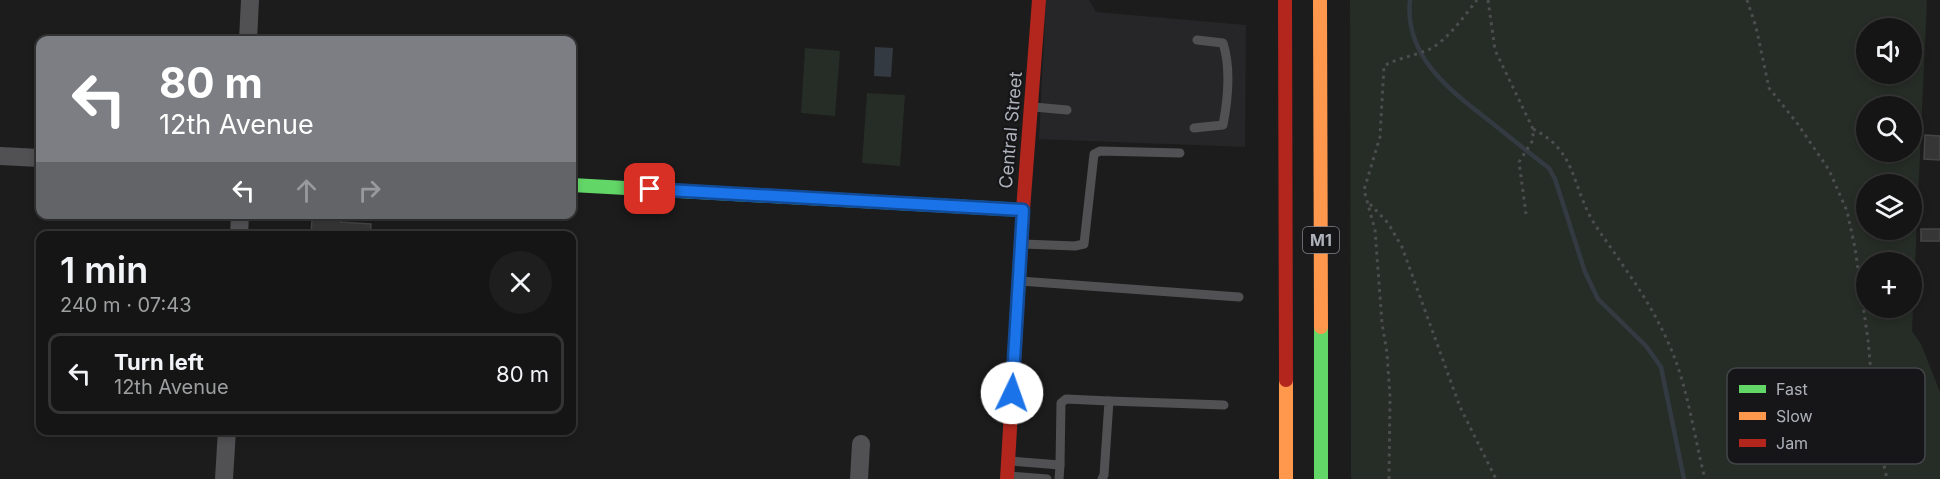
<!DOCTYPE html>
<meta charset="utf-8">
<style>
:root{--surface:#151515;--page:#1e1e1e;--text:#f1f3f6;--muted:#9d9fa0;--line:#343434}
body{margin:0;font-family:Inter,sans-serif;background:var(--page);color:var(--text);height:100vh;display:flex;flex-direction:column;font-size:22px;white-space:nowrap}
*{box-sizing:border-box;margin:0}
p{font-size:20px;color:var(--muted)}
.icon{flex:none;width:33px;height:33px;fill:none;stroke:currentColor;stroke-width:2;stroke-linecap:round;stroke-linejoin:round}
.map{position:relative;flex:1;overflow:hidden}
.sheet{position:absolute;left:36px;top:231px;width:540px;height:204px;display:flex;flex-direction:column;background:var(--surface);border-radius:12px;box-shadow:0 3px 9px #0003,0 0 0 2px var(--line)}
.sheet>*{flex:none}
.banner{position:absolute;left:36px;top:36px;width:540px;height:183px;border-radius:12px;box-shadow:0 3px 9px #0003,0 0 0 2px var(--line);background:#7c7e83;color:#fff;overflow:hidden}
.buttons{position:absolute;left:1856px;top:18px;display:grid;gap:12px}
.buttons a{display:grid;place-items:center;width:66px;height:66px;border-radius:50%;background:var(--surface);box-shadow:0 3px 9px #0003,0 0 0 2px var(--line);font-size:30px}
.pin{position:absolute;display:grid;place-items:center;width:51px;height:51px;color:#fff;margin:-26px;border-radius:12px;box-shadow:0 3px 9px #0006}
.me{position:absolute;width:66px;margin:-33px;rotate:3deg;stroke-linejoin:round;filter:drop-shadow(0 0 4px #0008)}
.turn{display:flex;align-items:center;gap:21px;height:126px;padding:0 24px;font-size:27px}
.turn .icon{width:78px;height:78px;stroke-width:2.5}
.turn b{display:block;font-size:42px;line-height:51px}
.lanes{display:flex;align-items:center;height:57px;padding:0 24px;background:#0003;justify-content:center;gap:30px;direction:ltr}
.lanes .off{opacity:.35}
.round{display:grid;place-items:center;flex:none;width:63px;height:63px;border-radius:32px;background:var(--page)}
.head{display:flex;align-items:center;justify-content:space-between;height:102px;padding:0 24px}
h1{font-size:36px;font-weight:600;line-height:45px}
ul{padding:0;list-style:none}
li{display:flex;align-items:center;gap:18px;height:81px;margin:0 12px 9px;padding:0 12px;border:3px solid var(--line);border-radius:12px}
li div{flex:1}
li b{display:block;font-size:22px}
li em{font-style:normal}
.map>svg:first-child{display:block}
</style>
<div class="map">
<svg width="1940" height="479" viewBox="0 0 1940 479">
<rect width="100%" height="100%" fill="#1c1c1c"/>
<!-- built -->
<polygon fill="#262628" points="1046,0 1089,0 1096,12 1246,25 1245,147 1039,139"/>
<!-- green -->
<g fill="#262c26" fill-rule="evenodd">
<path d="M1350,0H1927L1912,331L1921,344L1940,392V479H1351ZM1911,28V74H1866V28ZM1911,106V152H1866V106ZM1911,184V230H1866V184ZM1911,262V308H1866V262Z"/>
<polygon points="805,48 840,51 835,116 801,113"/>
<polygon points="867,93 905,95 900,166 862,163"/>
</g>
<!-- water -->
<polygon fill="#343a41" points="875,47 893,48 891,77 874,76"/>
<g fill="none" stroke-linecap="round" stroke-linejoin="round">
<!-- stream -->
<path stroke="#343a41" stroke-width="4.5" d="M1410,0C1404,55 1448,89 1487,119C1507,135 1528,152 1549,168L1555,179L1585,272L1598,299L1646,346L1661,367L1684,479"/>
</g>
<!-- building -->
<g fill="#363637" stroke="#454548" stroke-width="1.5">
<polygon points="1925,135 1940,136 1940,160 1924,159"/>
<polygon points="322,215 342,215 341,222 371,224 370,236 311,236 312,219 322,220"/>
<rect x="1921" y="229" width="19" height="12"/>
</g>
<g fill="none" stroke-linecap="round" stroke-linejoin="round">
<!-- path -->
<g stroke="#4c4d4f" stroke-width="3" stroke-dasharray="3 4.5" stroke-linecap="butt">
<polyline points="1488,0 1495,50 1533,129 1533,140 1519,162 1526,214"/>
<polyline points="1747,0 1756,27 1769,88 1797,123 1829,170 1847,211 1855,248 1868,340 1876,428 1887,479"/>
<path d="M1533,129C1575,150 1571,181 1591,218C1601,235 1613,250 1624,267C1644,295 1663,327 1675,359C1689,396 1695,440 1705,479"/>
<polyline points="1370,204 1388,223 1402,247 1460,407 1496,479"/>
<path d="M1389,479L1390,397L1387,353L1382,323L1375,230L1364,190L1380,137L1384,66C1399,57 1416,56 1432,48C1450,37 1464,16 1477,0"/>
</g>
<!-- lane -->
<g stroke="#515154" stroke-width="9">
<polyline points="1034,107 1067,110"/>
<path d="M1194,128L1223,125C1228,99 1231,68 1223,43L1197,40"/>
<polyline points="1023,244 1075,246 1084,244 1094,154 1100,151 1180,153"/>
<polyline points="1020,281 1239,297"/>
<polyline points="1109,401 1224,405"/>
<polyline points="1011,461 1060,465 1061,403 1066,399 1109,401 1104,475 1102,479"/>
<polyline points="1009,476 1047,479"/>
<polyline points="1059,479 1060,465"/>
</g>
<!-- street -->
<g stroke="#515154" stroke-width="18">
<polyline points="248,40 250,0"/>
<polyline points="0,156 40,158"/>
<polyline points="239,236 240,214"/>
<polyline points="224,479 227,430"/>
<polyline points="859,479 861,444"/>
</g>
<!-- fast -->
<g stroke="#63d668" stroke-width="14">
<polyline points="572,185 1023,210"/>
<polyline points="1321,327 1321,479"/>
</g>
<!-- slow -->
<g stroke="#ff974d" stroke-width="14">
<polyline points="1320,0 1321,327"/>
<polyline points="1286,380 1286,479"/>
</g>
<!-- jam -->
<g stroke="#b3261e" stroke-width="14">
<polyline points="1285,0 1286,380"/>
<polyline points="1007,479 1023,210 1039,0"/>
</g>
</g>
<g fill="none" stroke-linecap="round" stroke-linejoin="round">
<defs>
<polyline id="route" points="650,189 1023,210 1012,393"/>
</defs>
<!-- route casing -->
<use href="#route" stroke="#114b97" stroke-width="15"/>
<!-- route -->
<use href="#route" stroke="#1a73e8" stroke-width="10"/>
</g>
<g text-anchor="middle" stroke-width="4.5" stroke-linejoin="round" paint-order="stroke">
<!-- shield labels -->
<rect fill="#161618" stroke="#81838a" stroke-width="1.5" x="1303" y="227" width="36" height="26" rx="4.5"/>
<g font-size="16" font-weight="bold" fill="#afb2bb">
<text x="1321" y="246">M1</text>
</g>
<!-- street labels -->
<g font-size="18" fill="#afb2bb" stroke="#161618">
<text transform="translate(1011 130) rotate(-85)" y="6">Central Street</text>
</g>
</g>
<!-- legend -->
<rect x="1727" y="368" width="198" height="96" rx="9" fill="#161618" stroke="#444549" stroke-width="1.5"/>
<rect x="1739" y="385" width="27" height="8" fill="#63d668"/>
<rect x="1739" y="412" width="27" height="8" fill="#ff974d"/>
<rect x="1739" y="439" width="27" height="8" fill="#b3261e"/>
<g font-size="16" fill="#afb2bb">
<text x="1776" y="395">Fast</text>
<text x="1776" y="422">Slow</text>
<text x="1776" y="449">Jam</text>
</g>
</svg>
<div class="buttons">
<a><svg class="icon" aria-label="sound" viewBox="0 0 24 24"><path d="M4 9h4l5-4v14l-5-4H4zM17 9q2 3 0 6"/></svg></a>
<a><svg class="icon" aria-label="search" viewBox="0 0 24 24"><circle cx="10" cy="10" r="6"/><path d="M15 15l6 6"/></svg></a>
<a><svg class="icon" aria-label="layers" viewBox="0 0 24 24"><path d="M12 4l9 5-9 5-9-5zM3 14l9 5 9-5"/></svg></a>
<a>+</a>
</div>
<div class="pin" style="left:650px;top:189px;background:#d93025"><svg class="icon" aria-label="arrive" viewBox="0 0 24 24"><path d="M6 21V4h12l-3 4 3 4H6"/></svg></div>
<svg class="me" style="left:1012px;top:393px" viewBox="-20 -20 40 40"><circle r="19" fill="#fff"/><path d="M0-13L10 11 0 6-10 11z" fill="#1a73e8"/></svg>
<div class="banner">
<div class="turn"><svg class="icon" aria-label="left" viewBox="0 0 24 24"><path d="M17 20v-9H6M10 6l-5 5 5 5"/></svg><div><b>80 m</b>12th Avenue</div></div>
<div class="lanes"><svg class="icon" aria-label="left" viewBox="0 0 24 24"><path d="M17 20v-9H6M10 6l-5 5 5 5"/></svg><svg class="icon off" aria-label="ahead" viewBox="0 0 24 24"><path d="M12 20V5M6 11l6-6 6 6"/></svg><svg class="icon off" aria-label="right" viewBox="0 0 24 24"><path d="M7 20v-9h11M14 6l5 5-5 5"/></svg></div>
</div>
<section class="sheet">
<div class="head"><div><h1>1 min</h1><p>240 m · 07:43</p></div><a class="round"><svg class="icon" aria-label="close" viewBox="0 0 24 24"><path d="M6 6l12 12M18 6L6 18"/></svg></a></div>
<ul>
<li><svg class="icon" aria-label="left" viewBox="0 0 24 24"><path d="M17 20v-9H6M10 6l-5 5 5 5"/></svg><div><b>Turn left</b><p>12th Avenue</p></div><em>80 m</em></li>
</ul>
</section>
</div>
